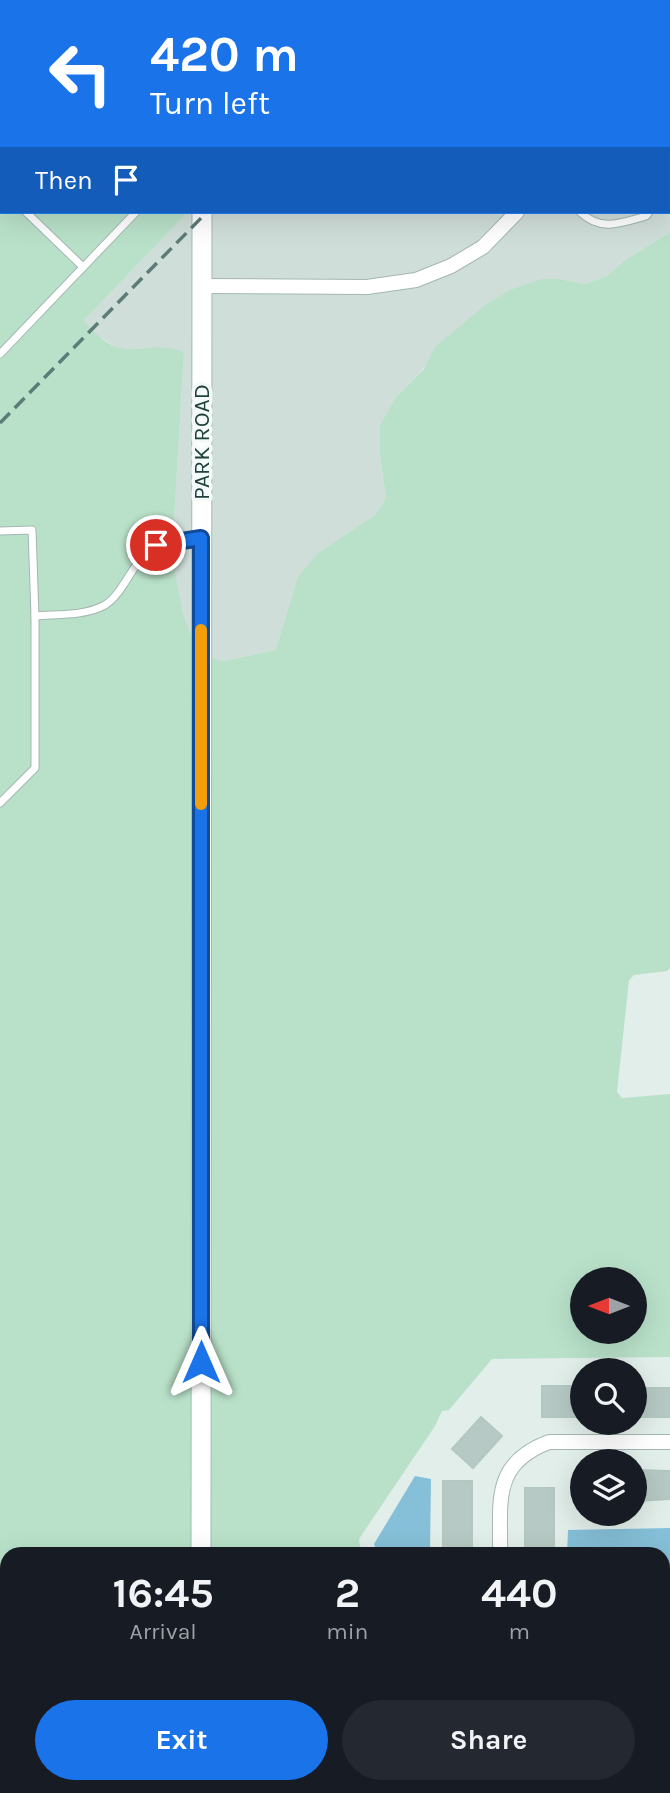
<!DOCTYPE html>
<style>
:root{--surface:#171b24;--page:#242831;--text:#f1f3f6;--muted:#9ea1a6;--accent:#1a73e8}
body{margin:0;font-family:Karla,sans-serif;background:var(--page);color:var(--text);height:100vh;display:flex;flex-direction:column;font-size:26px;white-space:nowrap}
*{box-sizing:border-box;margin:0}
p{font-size:23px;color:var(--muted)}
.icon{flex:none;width:38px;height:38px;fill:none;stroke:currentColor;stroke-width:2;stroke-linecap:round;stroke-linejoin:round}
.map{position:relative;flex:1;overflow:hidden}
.details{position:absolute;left:0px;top:1547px;width:670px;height:247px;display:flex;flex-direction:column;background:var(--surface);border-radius:21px 21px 0 0;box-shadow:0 7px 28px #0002}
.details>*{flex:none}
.banner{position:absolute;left:0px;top:0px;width:670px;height:214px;box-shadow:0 7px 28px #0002;background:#1a73e8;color:#fff;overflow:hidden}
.needle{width:46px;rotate:270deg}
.fabs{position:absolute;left:570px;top:1267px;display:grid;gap:14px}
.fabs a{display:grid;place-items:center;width:77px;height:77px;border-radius:50%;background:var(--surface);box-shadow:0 7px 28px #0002;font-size:35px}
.pin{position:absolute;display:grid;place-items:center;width:60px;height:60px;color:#fff;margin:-30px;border:4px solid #fff;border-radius:50%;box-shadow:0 2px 7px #0007}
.me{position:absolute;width:77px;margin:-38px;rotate:0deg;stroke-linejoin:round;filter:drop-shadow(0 0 5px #0008)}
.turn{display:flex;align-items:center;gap:24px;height:147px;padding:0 35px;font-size:32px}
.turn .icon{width:91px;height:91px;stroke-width:2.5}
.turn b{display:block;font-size:49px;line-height:60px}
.then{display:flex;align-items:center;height:66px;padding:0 35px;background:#0003;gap:14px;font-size:26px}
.eta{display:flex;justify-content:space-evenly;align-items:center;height:119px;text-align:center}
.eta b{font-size:42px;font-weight:700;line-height:49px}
.primary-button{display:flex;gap:14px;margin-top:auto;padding:14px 35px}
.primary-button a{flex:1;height:80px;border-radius:42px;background:var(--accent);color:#fff;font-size:28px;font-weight:700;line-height:80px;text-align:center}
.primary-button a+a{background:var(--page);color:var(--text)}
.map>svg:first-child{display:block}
</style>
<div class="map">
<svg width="670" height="1793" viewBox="0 0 670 1793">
<rect width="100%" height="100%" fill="#e2eeea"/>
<!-- built -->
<g fill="#d0ded9">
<polygon points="393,0 599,0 600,2 391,2"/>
<polygon points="669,72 670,232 624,261 607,276 585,284 560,279 496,299 485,305 396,397 380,456 386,498 375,515 347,535 276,650 223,661 209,657 209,212 668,212"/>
<polygon points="188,212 194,212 194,642 184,617 172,556 184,352 120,350 94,333 84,320"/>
</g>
<!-- green -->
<g fill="#b9e1c9" fill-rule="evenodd">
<path d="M0,0H193V2H2V212H188L84,320C124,371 141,336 184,352L172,556L184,617L194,642V1554H7V1758H0Z"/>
<path d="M670,232V968L667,971L634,975L629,980L617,1092L622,1098L670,1094V1357L492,1359L449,1410L442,1411L435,1426L359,1539L360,1546L368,1554H209V657L223,661L276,650L298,577L317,554L375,515L386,498L380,456V426L396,397L424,369L435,347L485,305L510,290L541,279H560L585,284L607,276L624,261ZM583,1279H635V1332H583Z"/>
<polygon points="670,1748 670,1793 421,1793 422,1787 663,1787 663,1749"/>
</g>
<!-- water -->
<g fill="#85c0d8">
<polygon points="415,1476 431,1479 430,1554 384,1554 376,1550 374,1544"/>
<polygon points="670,1528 670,1566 663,1566 663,1554 567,1554 568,1530"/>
</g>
<!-- building -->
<g fill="#b7c9c4" stroke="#b4c8c2" stroke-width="2">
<rect x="542" y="1386" width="41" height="31"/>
<polygon points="635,1388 670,1388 670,1417 636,1417"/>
<polygon points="481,1417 502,1436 473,1468 452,1449"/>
<polygon points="637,1470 670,1471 670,1499 637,1501"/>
<rect x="443" y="1481" width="29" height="73"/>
<rect x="525" y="1488" width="29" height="66"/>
</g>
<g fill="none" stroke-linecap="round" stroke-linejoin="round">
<defs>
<g id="lane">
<polyline points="151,0 151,2"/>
<polyline points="0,101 2,101"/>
<polyline points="668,174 670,171"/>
<polyline points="0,186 2,188"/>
<polyline points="26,212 83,267"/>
<path d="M580,212C601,232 621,223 646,216L649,212"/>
<polyline points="0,354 136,212"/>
<polyline points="0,531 32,530 35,616"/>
<path d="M0,803L35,768V616C58,614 85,616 105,605C126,592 136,552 158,545C171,540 187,540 201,538"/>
</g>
<g id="street">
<polyline points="201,286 367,287 416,280 451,266 483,247 517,212"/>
<path d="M500,1554C501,1502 491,1464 549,1442H670"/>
<polyline points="663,1636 670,1635"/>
<polyline points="663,1727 670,1726"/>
</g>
<g id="secondary">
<polyline points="201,0 201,2"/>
<polyline points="201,1554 202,212"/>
<polyline points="202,1793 202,1787"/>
</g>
</defs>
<!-- lane casing -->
<use href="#lane" stroke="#a4b7b2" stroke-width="9"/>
<!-- street casing -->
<use href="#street" stroke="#a4b7b2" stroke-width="16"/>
<!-- secondary casing -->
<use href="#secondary" stroke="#9fbbb4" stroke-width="21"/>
<!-- lane -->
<use href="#lane" stroke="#fff" stroke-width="7"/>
<!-- street -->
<use href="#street" stroke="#fff" stroke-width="14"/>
<!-- secondary -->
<use href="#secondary" stroke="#fff" stroke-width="19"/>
<!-- rail -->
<g stroke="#5b7c77" stroke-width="3.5" stroke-dasharray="14 7" stroke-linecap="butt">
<polyline points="415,2 416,0"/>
<polyline points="0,423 207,212"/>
</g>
</g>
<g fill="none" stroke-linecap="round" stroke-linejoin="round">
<defs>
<polyline id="route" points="156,545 201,538 201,1362"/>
</defs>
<!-- route casing -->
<use href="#route" stroke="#114b97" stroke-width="18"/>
<!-- route -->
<use href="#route" stroke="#1a73e8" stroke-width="12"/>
<!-- slow -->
<polyline stroke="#f59e0b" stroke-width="12" points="201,630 201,804"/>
</g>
<g text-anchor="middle" stroke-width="7" stroke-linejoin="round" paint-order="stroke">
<!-- street labels -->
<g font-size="23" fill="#20413c" stroke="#f3faf7">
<text transform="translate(201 442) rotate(-90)" y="8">PARK ROAD</text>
</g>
</g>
</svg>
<div class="fabs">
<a><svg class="needle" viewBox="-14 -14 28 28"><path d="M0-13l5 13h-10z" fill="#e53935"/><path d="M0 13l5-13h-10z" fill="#9ea1a6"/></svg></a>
<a><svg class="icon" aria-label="search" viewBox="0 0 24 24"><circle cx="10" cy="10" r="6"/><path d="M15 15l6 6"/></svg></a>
<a><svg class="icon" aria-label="layers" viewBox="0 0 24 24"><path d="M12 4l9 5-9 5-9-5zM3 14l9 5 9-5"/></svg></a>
</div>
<div class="pin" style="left:156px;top:545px;background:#d93025"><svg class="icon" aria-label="arrive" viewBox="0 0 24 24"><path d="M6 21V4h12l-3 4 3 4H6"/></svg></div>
<svg class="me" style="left:201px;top:1362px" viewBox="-20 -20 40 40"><path d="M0-17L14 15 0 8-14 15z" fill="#1a73e8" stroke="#fff" stroke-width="4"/></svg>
<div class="banner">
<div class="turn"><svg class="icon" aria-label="left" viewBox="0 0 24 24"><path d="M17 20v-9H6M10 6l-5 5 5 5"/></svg><div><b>420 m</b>Turn left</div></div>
<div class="then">Then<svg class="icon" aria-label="arrive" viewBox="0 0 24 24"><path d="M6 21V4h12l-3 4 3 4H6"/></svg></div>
</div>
<section class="details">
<div class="eta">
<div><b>16:45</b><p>Arrival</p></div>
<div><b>2</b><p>min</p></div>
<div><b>440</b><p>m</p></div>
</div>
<div class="primary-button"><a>Exit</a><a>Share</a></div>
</section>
</div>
